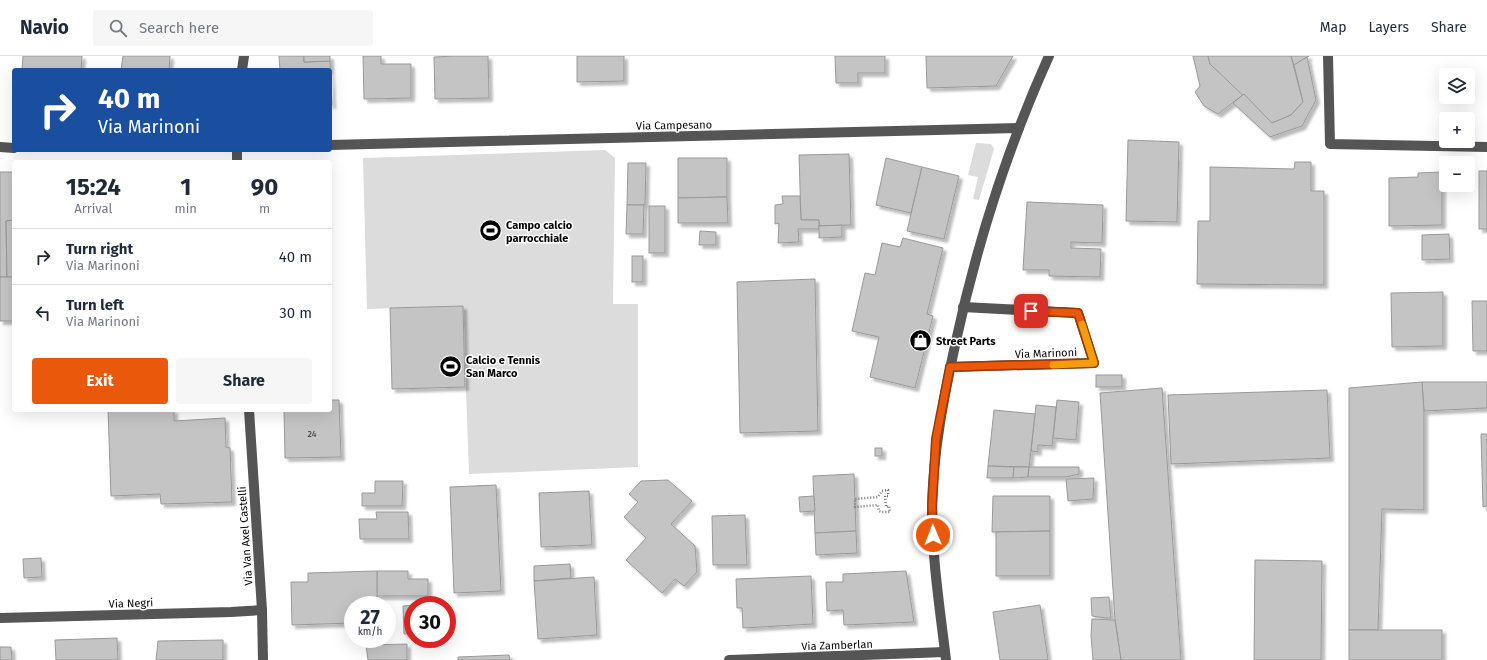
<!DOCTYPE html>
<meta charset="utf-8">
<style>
:root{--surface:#fff;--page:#f6f6f7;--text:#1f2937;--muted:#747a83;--line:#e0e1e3;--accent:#ea580c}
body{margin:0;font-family:"Fira Sans",sans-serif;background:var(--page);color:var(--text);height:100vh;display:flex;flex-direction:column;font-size:15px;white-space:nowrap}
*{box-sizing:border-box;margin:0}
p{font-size:13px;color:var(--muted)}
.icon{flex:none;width:22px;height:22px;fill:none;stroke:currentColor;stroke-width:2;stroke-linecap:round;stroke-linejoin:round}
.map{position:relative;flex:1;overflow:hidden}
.side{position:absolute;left:12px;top:104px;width:320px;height:252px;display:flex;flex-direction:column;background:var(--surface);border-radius:4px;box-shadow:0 4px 16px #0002}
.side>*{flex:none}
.guide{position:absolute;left:12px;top:12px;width:320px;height:84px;border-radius:4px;box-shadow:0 4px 16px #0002;background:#1a4fa0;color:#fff;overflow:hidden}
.buttons{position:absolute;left:1439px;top:12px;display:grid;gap:8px}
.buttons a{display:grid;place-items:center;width:36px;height:36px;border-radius:4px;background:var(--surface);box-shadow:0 4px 16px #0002;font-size:20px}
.speed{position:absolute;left:344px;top:540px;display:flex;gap:8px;font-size:20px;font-weight:700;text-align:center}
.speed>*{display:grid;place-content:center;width:52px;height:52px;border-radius:50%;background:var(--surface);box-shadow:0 4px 16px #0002;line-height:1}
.speed small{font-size:10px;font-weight:400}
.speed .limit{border:6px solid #d22;background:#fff;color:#111}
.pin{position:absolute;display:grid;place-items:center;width:34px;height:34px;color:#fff;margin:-17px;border-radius:8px;box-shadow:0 2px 6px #0006}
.me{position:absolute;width:44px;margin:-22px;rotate:359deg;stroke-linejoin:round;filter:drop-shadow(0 0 3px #0008)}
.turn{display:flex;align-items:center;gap:14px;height:84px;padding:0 20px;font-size:18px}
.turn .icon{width:52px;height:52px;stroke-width:2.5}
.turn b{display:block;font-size:28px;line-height:34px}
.eta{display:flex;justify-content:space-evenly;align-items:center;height:68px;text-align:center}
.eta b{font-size:24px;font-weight:700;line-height:28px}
.primary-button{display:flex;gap:8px;margin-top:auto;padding:8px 20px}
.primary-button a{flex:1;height:46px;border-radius:4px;background:var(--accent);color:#fff;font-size:16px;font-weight:700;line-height:46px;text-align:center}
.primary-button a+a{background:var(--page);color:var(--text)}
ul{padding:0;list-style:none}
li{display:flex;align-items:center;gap:12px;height:56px;padding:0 20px;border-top:1px solid var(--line)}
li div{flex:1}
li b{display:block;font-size:15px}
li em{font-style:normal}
header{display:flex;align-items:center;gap:24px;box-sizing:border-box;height:56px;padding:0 20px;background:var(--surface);border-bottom:1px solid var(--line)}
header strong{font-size:19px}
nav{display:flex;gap:22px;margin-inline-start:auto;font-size:14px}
.search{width:280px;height:36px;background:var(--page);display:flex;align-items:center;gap:10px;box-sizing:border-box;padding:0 14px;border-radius:4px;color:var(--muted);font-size:15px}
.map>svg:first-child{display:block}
</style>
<header>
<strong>Navio</strong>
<div class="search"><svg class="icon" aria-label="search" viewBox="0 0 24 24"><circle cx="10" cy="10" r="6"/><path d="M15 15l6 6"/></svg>Search here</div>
<nav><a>Map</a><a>Layers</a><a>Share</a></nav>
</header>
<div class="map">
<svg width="1487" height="604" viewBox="0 0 1487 604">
<defs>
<filter id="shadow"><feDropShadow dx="3.5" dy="3.5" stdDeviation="1" flood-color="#0004"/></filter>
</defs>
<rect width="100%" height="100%" fill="#fff"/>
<!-- green -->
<g fill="#dcdcdc">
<polygon points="976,87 991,88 994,93 979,144 973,143 978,121 968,119"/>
<polygon points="605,94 615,102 613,248 638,248 638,411 469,418 463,250 367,253 363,102"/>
</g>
<!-- building -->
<g fill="#c4c4c4" stroke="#999" filter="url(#shadow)">
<polygon points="23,0 82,0 81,14 22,14"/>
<polygon points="123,0 170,0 169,14 121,14"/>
<polygon points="279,0 304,0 304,6 330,5 332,49 330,49 330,14 280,14"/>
<polygon points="304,0 330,0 330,5 304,6"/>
<polygon points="363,0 381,0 381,8 411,8 411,42 364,43"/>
<polygon points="455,0 488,0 489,42 435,43 434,1"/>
<polygon points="577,0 624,0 624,25 577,26"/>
<polygon points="835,0 885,0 885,17 858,17 858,27 836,27"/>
<polygon points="926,0 1013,0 996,30 927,32"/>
<polygon points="1193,0 1208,0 1210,8 1244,38 1218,58 1204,50 1195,36 1200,30"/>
<polygon points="1208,0 1291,0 1303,46 1291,59 1272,67 1210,8"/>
<polygon points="1291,0 1309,0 1294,9"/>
<polygon points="1307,1 1316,44 1302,70 1270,81 1233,47 1244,38 1272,67 1291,59 1303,46 1294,9"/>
<polygon points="1128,84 1179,86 1177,166 1126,165"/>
<polygon points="849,98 851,169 819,170 819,164 801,164 799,99"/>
<polygon points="678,102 727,102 727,141 678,142"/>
<polygon points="886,102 922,111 911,157 876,149"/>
<polygon points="1295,106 1311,106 1311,135 1324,135 1324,229 1197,228 1198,165 1210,165 1210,111 1294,113"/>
<polygon points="628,107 646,107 645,149 627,149"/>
<polygon points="922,111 959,120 944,183 907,175"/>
<rect x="1479" y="115" width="8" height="58"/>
<polygon points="0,116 14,116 14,164 6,165 7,221 0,221"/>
<polygon points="1442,116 1442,169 1389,170 1389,122 1418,121 1418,117"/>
<polygon points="782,140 800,140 801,164 819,164 819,173 798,173 799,186 778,187 779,167 775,168 775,149 783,148"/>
<polygon points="727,141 728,167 678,167 678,142"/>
<polygon points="1027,146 1103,149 1102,187 1071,186 1071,192 1101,193 1100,221 1049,220 1049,214 1023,214"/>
<polygon points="627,149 644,149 643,178 626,178"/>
<rect x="649" y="150" width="16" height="47"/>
<polygon points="14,164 14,221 7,221 6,165"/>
<polygon points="842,169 842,181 819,182 819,170"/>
<polygon points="700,175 716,176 716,189 699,189"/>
<polygon points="1449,178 1450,203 1422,204 1422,179"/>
<polygon points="903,182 943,192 927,258 933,260 915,332 870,321 879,281 852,275 865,217 875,219 882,187 900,191"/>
<rect x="632" y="200" width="11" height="26"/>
<rect x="0" y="221" width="14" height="44"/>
<polygon points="815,223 818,375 740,377 737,226"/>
<polygon points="1443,236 1443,290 1392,291 1391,237"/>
<polygon points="1472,245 1487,245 1487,295 1473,295"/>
<polygon points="463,250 465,331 392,333 390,252"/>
<rect x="1096" y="319" width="26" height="12"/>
<polygon points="1422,326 1487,326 1487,352 1424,355"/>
<polygon points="1422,326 1424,355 1424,454 1382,453 1378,574 1349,574 1349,332"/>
<polygon points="1162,332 1181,604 1121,604 1115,564 1100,337"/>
<polygon points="1327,334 1330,402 1171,408 1168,339"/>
<polygon points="330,344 339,344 341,401 285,402 284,354 330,354"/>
<polygon points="1057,344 1079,346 1076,384 1053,382"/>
<polygon points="1036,349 1056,351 1052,390 1038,389 1038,396 1031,395"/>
<polygon points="108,354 174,354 174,365 225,362 226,391 230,392 232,446 161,448 160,438 111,440"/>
<polygon points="994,354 1035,358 1029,411 988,410"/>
<polygon points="1481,378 1487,378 1487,450 1483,451"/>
<rect x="875" y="392" width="7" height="8"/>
<polygon points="988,410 1014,411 1013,422 987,422"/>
<polygon points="1014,411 1029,411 1028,421 1013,422"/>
<polygon points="1029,411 1079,411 1079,418 1066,421 1028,421"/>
<polygon points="854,418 856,475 815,477 813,420"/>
<polygon points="1094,422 1093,443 1068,445 1066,423"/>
<polygon points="668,424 692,445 671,468 695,490 697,516 684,530 675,523 662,537 626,504 646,482 624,461 638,446 629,438 641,425"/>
<polygon points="375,425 403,425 402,450 362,450 362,437 375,437"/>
<polygon points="496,429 501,535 454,537 450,431"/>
<polygon points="589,435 592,489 541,491 539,437"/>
<polygon points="814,440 815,455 800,456 799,441"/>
<polygon points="993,440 1050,440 1050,475 992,476"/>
<polygon points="376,456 408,456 409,483 360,483 359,463 377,463"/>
<polygon points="745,459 747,509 713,509 712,460"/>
<polygon points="856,475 857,497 816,499 815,477"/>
<polygon points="1050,475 1050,520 996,520 996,476"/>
<polygon points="41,502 42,521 24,522 23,503"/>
<polygon points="1255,504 1322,505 1321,604 1254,604"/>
<polygon points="570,508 571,522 534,525 534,510"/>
<polygon points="377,515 408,515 408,523 428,523 428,540 377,540"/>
<polygon points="377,515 377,549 353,549 353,567 292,569 291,526 308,526 308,517"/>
<polygon points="906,515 914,566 844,569 843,554 827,555 826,526 843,526 843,518"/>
<polygon points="811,520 813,568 743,572 742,552 737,552 736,523"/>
<polygon points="594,521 597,579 538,583 534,525"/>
<polygon points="1109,541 1111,562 1106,562 1092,560 1091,542"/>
<polygon points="413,549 413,578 404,578 403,550"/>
<polygon points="1040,549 1048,604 1000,604 993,556"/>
<polygon points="1092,563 1115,564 1121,604 1093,604 1091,580"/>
<rect x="1349" y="574" width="93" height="30"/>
<polygon points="117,582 118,604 56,604 55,584"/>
<polygon points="223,584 223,604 156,604 158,585"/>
<polygon points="407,588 407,604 368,604 366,589"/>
<polygon points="0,591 11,591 12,604 0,604"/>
<polygon points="509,599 510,604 458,604 458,601"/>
</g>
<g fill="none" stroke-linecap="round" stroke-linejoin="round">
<!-- path -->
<polygon stroke="#777" stroke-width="2.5" stroke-dasharray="1 2" stroke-linecap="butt" points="888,434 888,440 885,440 886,451 889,450 890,456 882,456 879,455 878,449 855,451 855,443 878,441 882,435"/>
<!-- minor -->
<g stroke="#555" stroke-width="10">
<polyline points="1328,0 1330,88 1487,91"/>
<polyline points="242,14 244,0"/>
<polyline points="330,89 1019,72"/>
<polyline points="0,91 14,92"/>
<polyline points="237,106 237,94"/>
<polyline points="950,311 1094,307 1078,257 963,251"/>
<polyline points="249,354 262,554 263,604"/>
<polyline points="0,562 231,556 262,554"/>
<polyline points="729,604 945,596"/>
<path d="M946,604C940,553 932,503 932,452C933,395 944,340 956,285C977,187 1008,91 1049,0"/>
</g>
</g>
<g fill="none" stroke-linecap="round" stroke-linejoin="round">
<defs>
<polyline id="route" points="933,479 932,450 936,383 950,311 1094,307 1078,257 1031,255"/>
</defs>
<!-- route casing -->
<use href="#route" stroke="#983908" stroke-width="10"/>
<!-- route -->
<use href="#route" stroke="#ea580c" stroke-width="7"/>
<!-- slow -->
<polyline stroke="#f59e0b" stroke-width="7" points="1053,309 1094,307 1082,268"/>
</g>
<!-- icons -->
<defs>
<symbol id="stadium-disc" viewBox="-11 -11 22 22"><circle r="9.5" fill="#000" stroke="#fff"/><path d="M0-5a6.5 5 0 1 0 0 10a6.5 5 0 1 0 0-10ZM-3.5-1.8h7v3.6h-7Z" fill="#fff"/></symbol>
<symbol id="shop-disc" viewBox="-11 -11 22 22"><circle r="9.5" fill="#000" stroke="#fff"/><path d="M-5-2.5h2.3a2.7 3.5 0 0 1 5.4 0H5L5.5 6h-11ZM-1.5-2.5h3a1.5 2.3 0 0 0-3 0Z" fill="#fff"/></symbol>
</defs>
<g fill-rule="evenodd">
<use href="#stadium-disc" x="478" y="162" width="25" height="25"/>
<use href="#shop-disc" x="908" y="272" width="25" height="25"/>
<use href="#stadium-disc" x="438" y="298" width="25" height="25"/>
</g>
<g text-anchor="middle" stroke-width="3" stroke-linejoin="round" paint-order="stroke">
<!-- number labels -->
<g font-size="9" fill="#313131">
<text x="312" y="381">24</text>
</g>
<!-- street labels -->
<g font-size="11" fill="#000" stroke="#fff">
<text transform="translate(674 69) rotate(-1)" y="4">Via Campesano</text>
<text transform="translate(1046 297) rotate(-2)" y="4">Via Marinoni</text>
<text transform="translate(245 480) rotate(-94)" y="4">Via Van Axel Castelli</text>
<text transform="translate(131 547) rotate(-2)" y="4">Via Negri</text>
<text transform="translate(837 589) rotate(-2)" y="4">Via Zamberlan</text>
</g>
<!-- poi labels -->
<g font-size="11" font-weight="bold" fill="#000" stroke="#fff" text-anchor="start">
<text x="506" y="173">Campo calcio<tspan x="506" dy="13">parrocchiale</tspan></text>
<text x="936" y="289">Street Parts</text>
<text x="466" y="308">Calcio e Tennis<tspan x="466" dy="13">San Marco</tspan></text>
</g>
</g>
</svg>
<div class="buttons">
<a><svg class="icon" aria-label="layers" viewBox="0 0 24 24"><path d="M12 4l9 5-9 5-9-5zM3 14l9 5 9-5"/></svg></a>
<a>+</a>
<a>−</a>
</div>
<div class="speed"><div>27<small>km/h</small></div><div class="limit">30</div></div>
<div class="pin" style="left:1031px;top:255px;background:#d93025"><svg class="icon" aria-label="arrive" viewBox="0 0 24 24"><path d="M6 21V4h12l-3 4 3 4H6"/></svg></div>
<svg class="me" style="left:933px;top:479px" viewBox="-20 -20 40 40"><circle r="17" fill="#ea580c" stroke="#fff" stroke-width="3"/><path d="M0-11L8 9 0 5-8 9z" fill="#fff"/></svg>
<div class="guide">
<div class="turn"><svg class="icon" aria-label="right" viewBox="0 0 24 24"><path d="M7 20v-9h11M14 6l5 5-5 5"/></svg><div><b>40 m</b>Via Marinoni</div></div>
</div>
<section class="side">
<div class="eta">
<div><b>15:24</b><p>Arrival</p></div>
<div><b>1</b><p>min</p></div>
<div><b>90</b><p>m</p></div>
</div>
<ul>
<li><svg class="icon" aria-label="right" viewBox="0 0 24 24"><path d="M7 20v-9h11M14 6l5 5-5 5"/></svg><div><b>Turn right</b><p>Via Marinoni</p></div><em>40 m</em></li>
<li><svg class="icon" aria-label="left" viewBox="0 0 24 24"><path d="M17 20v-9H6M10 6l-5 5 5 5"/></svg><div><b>Turn left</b><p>Via Marinoni</p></div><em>30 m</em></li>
</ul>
<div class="primary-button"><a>Exit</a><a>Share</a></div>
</section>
</div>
